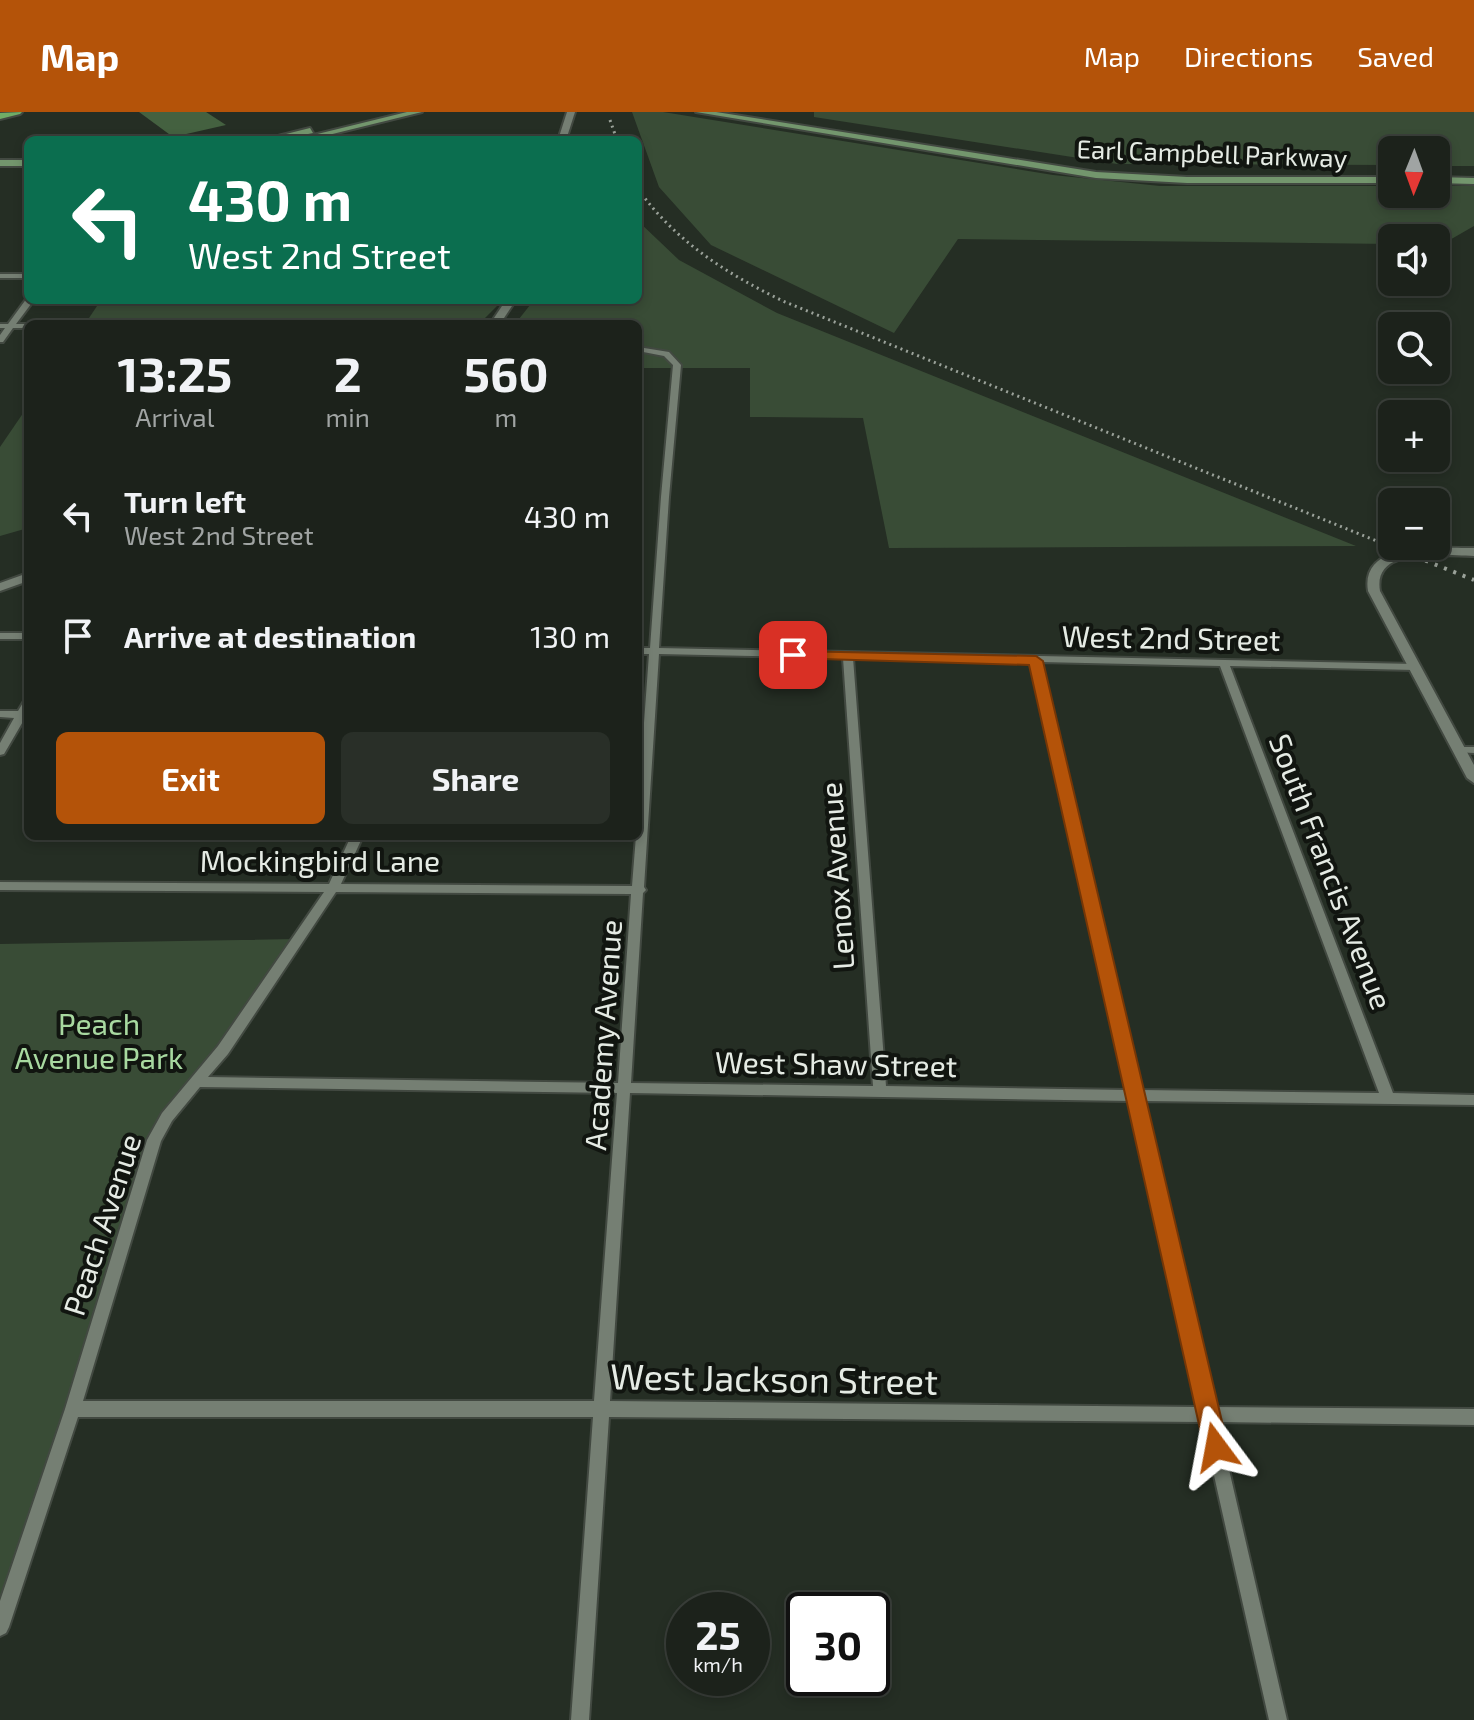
<!DOCTYPE html>
<meta charset="utf-8">
<style>
:root{--surface:#1c221b;--page:#292f28;--text:#f1f3f6;--muted:#a0a4a3;--line:#3a3f3a;--accent:#b45309}
body{margin:0;font-family:"Exo 2",sans-serif;background:var(--page);color:var(--text);height:100vh;display:flex;flex-direction:column;font-size:30px;white-space:nowrap}
*{box-sizing:border-box;margin:0}
p{font-size:26px;color:var(--muted)}
.icon{flex:none;width:44px;height:44px;fill:none;stroke:currentColor;stroke-width:2;stroke-linecap:round;stroke-linejoin:round}
.map{position:relative;flex:1;overflow:hidden}
.sheet{position:absolute;left:24px;top:208px;width:618px;height:520px;display:flex;flex-direction:column;background:var(--surface);border-radius:12px;box-shadow:0 4px 12px #0003,0 0 0 2px var(--line)}
.sheet>*{flex:none}
.top-card{position:absolute;left:24px;top:24px;width:618px;height:168px;border-radius:12px;box-shadow:0 4px 12px #0003,0 0 0 2px var(--line);background:#0b6e4f;color:#fff;overflow:hidden}
.needle{width:52px;rotate:181deg}
.fabs{position:absolute;left:1378px;top:24px;display:grid;gap:16px}
.fabs a{display:grid;place-items:center;width:72px;height:72px;border-radius:12px;background:var(--surface);box-shadow:0 4px 12px #0003,0 0 0 2px var(--line);font-size:40px}
.speed{position:absolute;left:666px;top:1480px;display:flex;gap:16px;font-size:40px;font-weight:700;text-align:center}
.speed>*{display:grid;place-content:center;width:104px;height:104px;border-radius:50%;background:var(--surface);box-shadow:0 4px 12px #0003,0 0 0 2px var(--line);line-height:1}
.speed small{font-size:20px;font-weight:400}
.speed .limit{border:4px solid #111;border-radius:12px;background:#fff;color:#111}
.pin{position:absolute;display:grid;place-items:center;width:68px;height:68px;color:#fff;margin:-34px;border-radius:16px;box-shadow:0 4px 12px #0006}
.me{position:absolute;width:88px;margin:-44px;rotate:347deg;stroke-linejoin:round;filter:drop-shadow(0 0 6px #0008)}
.turn{display:flex;align-items:center;gap:28px;height:168px;padding:0 32px;font-size:36px}
.turn .icon{width:104px;height:104px;stroke-width:2.5}
.turn b{display:block;font-size:56px;line-height:68px}
.eta{display:flex;justify-content:space-evenly;align-items:center;height:136px;text-align:center}
.eta b{font-size:48px;font-weight:700;line-height:56px}
.action{display:flex;gap:16px;margin-top:auto;padding:16px 32px}
.action a{flex:1;height:92px;border-radius:12px;background:var(--accent);color:#fff;font-size:32px;font-weight:700;line-height:92px;text-align:center}
.action a+a{background:var(--page);color:var(--text)}
ul{padding:0;list-style:none}
li{display:flex;align-items:center;gap:24px;height:120px;padding:0 32px}
li div{flex:1}
li b{display:block;font-size:30px}
li em{font-style:normal}
header{display:flex;align-items:center;gap:48px;box-sizing:border-box;height:112px;padding:0 40px;background:var(--accent);color:#fff}
header strong{font-size:38px}
nav{display:flex;gap:44px;margin-inline-start:auto;font-size:28px}
.map>svg:first-child{display:block}
</style>
<header>
<strong>Map</strong>
<nav><a>Map</a><a>Directions</a><a>Saved</a></nav>
</header>
<div class="map">
<svg width="1474" height="1608" viewBox="0 0 1474 1608">
<rect width="100%" height="100%" fill="#252e24"/>
<!-- green -->
<g fill="#394c36">
<polygon points="632,0 663,0 1053,63 1160,74 1392,74 1392,82 1436,82 1436,74 1474,74 1474,114 1441,133 1436,132 1436,126 1392,126 1392,132 958,127 894,221 711,133 659,75"/>
<polygon points="814,0 1474,0 1474,54 1436,54 1436,38 1392,38 1392,53 1117,52 814,5"/>
<polygon points="638,109 679,148 777,201 1356,434 889,436 863,306 750,305 750,256 638,256 638,212 515,212 534,188 638,188"/>
<polygon points="99,191 500,191 479,212 85,212"/>
<polygon points="28,294 28,416 0,424 0,335"/>
<polygon points="298,827 167,1005 0,1515 0,832"/>
</g>
<!-- building -->
<polygon fill="#446140" points="139,0 206,0 226,13 173,25"/>
<g fill="none" stroke-linecap="round" stroke-linejoin="round">
<defs>
<g id="minor">
<rect x="0" y="162" width="28" height="4"/>
<polygon points="27,186 34,188 16,212 29,212 28,216 13,216 3,230 0,230 0,223 5,216 0,216 0,212 8,212"/>
<path d="M638,235L669,240L681,253L669,385L659,536L1415,552L1420,555L1415,558L1230,554L1393,981L1474,983V993L1143,989L1214,1295L1474,1297V1313L1218,1310L1287,1608H1269L1202,1310L609,1305L589,1608H571L593,1305H78L9,1515L6,1521L0,1524V1489L65,1297L147,1028L162,1001L218,934L324,780L0,778V770L329,772L351,724H363L341,772L632,774L636,724H638V693L649,542H638V536H650L661,385L673,253L664,244L638,239ZM659,542L843,546L873,974L631,971L643,781L646,778L644,775ZM853,546L1031,550L1127,978L886,974ZM1041,550L1220,554L1379,981L1141,978ZM336,780L631,782L618,971L208,965L228,942ZM200,975L617,981L594,1289H83L161,1029L172,1009ZM630,981L1130,989L1199,1295L610,1289Z"/>
<rect x="0" y="521" width="28" height="6"/>
<polygon points="28,588 28,605 25,606 4,642 0,643 0,631 14,606 0,605 0,599 18,599 24,589"/>
<polygon points="1459,635 1474,635 1474,641 1455,640 1454,638"/>
</g>
<g id="tertiary">
<polygon points="567,0 575,0 566,28 558,28"/>
<polygon points="506,188 516,188 500,212 490,212"/>
<path d="M1462,436H1474V444C1446,444 1372,433 1380,479L1474,653V671L1467,666L1368,479C1360,431 1431,435 1462,436Z"/>
<polygon points="28,461 28,469 0,479 0,471"/>
</g>
<g id="secondary">
<polygon points="407,0 422,0 308,28 293,28"/>
<polygon points="696,0 716,0 1096,60 1187,65 1392,65 1392,71 1187,71 1096,66"/>
<polygon points="310,16 313,21 279,28 262,28"/>
<rect x="0" y="48" width="28" height="6"/>
<polygon points="1436,65 1474,66 1474,72 1436,71"/>
</g>
<polygon id="primary" points="22,0 20,2 0,7 0,1"/>
</defs>
<!-- minor casing -->
<use href="#minor" stroke="#424941" stroke-width="4"/>
<!-- tertiary casing -->
<use href="#tertiary" stroke="#424941" stroke-width="4"/>
<!-- secondary casing -->
<use href="#secondary" stroke="#424941" stroke-width="4"/>
<!-- primary casing -->
<use href="#primary" stroke="#424941" stroke-width="4"/>
<!-- minor -->
<use href="#minor" fill="#757f73" fill-rule="evenodd"/>
<!-- tertiary -->
<use href="#tertiary" fill="#757f73" fill-rule="evenodd"/>
<!-- secondary -->
<use href="#secondary" fill="#73966d" fill-rule="evenodd"/>
<!-- primary -->
<use href="#primary" fill="#70ad66" fill-rule="evenodd"/>
<!-- rail-far1 -->
<g stroke="#9ba29a" stroke-width="3" stroke-dasharray="2 4" stroke-linecap="butt">
<polyline points="610,8 617,28"/>
<path d="M638,77C676,130 727,162 785,190L1384,432"/>
</g>
<!-- rail -->
<polyline stroke="#9ba29a" stroke-width="4" stroke-dasharray="3 7" stroke-linecap="butt" points="1379,430 1474,468"/>
</g>
<!-- route -->
<polygon fill="#b45309" stroke="#753606" stroke-width="2" points="793,539 1036,544 1043,549 1228,1335 1225,1344 1216,1347 1207,1344 1204,1335 1029,553 787,546 785,543"/>
<g text-anchor="middle" stroke-width="8" stroke-linejoin="round" paint-order="stroke">
<!-- far-street labels -->
<g font-size="26" fill="#e5ebe4" stroke="#111510">
<text transform="translate(1212 42) rotate(2)" y="9">Earl Campbell Parkway</text>
</g>
<!-- street labels -->
<g font-size="30" fill="#e5ebe4" stroke="#111510">
<text transform="translate(1171 527) rotate(1)" y="10">West 2nd Street</text>
<text x="320" y="760">Mockingbird Lane</text>
<text transform="translate(1330 760) rotate(69)" y="10">South Francis Avenue</text>
<text transform="translate(838 764) rotate(-94)" y="10">Lenox Avenue</text>
<text transform="translate(604 923) rotate(-86)" y="10">Academy Avenue</text>
<text transform="translate(836 953) rotate(1)" y="10">West Shaw Street</text>
<text transform="translate(103 1113) rotate(-72)" y="10">Peach Avenue</text>
</g>
<!-- park labels -->
<g font-size="30" fill="#a8d9a0" stroke="#111510">
<text x="99" y="923">Peach<tspan x="99" dy="34">Avenue Park</tspan></text>
</g>
<!-- near-street labels -->
<g font-size="36" fill="#e5ebe4" stroke="#111510">
<text transform="translate(774 1267) rotate(1)" y="13">West Jackson Street</text>
</g>
</g>
</svg>
<div class="fabs">
<a><svg class="needle" viewBox="-14 -14 28 28"><path d="M0-13l5 13h-10z" fill="#e53935"/><path d="M0 13l5-13h-10z" fill="#a0a4a3"/></svg></a>
<a><svg class="icon" aria-label="sound" viewBox="0 0 24 24"><path d="M4 9h4l5-4v14l-5-4H4zM17 9q2 3 0 6"/></svg></a>
<a><svg class="icon" aria-label="search" viewBox="0 0 24 24"><circle cx="10" cy="10" r="6"/><path d="M15 15l6 6"/></svg></a>
<a>+</a>
<a>−</a>
</div>
<div class="speed"><div>25<small>km/h</small></div><div class="limit">30</div></div>
<div class="pin" style="left:793px;top:543px;background:#d93025"><svg class="icon" aria-label="arrive" viewBox="0 0 24 24"><path d="M6 21V4h12l-3 4 3 4H6"/></svg></div>
<svg class="me" style="left:1216px;top:1335px" viewBox="-20 -20 40 40"><path d="M0-17L14 15 0 8-14 15z" fill="#b45309" stroke="#fff" stroke-width="4"/></svg>
<div class="top-card">
<div class="turn"><svg class="icon" aria-label="left" viewBox="0 0 24 24"><path d="M17 20v-9H6M10 6l-5 5 5 5"/></svg><div><b>430 m</b>West 2nd Street</div></div>
</div>
<section class="sheet">
<div class="eta">
<div><b>13:25</b><p>Arrival</p></div>
<div><b>2</b><p>min</p></div>
<div><b>560</b><p>m</p></div>
</div>
<ul>
<li><svg class="icon" aria-label="left" viewBox="0 0 24 24"><path d="M17 20v-9H6M10 6l-5 5 5 5"/></svg><div><b>Turn left</b><p>West 2nd Street</p></div><em>430 m</em></li>
<li><svg class="icon" aria-label="arrive" viewBox="0 0 24 24"><path d="M6 21V4h12l-3 4 3 4H6"/></svg><div><b>Arrive at destination</b></div><em>130 m</em></li>
</ul>
<div class="action"><a>Exit</a><a>Share</a></div>
</section>
</div>
